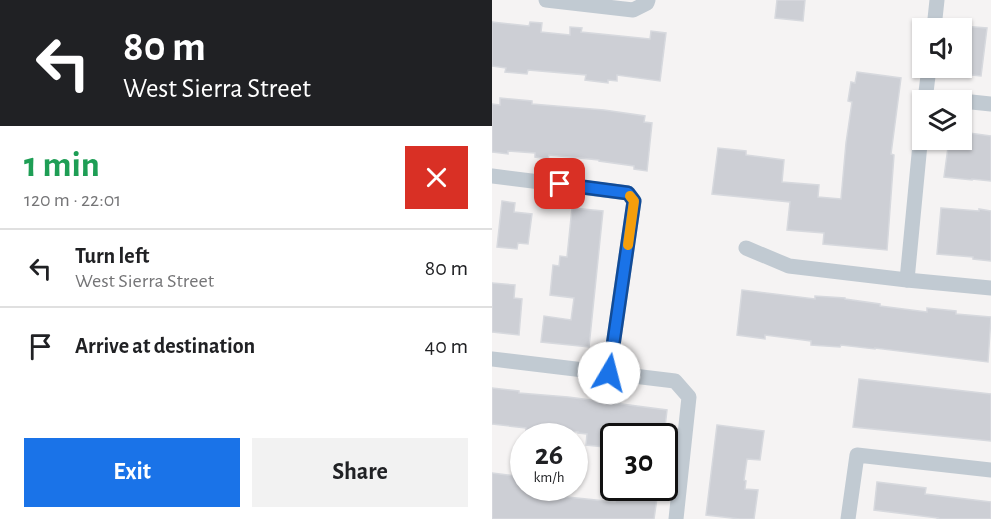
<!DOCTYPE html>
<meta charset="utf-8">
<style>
:root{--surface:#fff;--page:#f2f2f2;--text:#202124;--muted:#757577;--line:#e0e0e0;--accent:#1a73e8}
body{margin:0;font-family:"Alegreya Sans",sans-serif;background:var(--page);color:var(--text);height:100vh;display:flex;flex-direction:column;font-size:22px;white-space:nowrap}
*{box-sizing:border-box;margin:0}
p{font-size:20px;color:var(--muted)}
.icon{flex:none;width:33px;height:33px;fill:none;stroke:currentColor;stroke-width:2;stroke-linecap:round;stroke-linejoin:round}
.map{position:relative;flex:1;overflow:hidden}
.details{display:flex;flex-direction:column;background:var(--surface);width:492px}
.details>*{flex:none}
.top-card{background:#202124;color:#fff;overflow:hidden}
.tools{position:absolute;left:420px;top:18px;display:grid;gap:12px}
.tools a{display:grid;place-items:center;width:60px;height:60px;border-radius:0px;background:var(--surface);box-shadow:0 2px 4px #0004;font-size:30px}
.speed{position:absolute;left:18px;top:423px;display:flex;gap:12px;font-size:30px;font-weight:700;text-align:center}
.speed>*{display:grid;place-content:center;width:78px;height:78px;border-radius:50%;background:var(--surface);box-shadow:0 2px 4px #0004;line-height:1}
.speed small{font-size:15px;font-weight:400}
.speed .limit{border:3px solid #111;border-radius:9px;background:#fff;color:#111}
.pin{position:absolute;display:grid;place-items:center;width:51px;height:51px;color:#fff;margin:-26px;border-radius:12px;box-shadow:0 3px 9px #0006}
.me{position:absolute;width:66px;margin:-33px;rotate:8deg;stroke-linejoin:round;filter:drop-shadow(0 0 4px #0008)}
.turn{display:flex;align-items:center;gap:21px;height:126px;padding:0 24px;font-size:27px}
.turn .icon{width:78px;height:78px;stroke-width:2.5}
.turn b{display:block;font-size:42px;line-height:51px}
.round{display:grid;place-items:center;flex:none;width:63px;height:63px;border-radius:0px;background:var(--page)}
.summary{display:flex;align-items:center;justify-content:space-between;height:102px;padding:0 24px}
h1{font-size:36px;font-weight:700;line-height:45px;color:#1e9e55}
.action{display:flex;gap:12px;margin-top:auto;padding:12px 24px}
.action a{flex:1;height:69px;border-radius:0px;background:var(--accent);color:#fff;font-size:24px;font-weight:700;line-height:69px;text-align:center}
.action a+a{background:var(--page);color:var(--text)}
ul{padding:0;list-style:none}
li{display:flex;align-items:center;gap:18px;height:78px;padding:0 24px;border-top:2px solid var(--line)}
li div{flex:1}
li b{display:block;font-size:22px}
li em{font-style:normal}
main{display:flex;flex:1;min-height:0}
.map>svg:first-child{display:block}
</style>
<main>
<section class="details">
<div class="top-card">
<div class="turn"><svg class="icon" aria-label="left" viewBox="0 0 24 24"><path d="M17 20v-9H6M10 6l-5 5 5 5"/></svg><div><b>80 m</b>West Sierra Street</div></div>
</div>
<div class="summary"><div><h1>1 min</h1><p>120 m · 22:01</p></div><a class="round" style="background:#d93025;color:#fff"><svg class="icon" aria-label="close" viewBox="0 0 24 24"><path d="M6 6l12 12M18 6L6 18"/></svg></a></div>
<ul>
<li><svg class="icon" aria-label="left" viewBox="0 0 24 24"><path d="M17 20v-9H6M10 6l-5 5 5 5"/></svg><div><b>Turn left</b><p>West Sierra Street</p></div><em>80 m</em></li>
<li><svg class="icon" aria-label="arrive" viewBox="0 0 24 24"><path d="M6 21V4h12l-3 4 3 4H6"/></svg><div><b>Arrive at destination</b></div><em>40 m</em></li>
</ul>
<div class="action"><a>Exit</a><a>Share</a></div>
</section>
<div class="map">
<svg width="499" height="519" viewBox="0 0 499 519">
<rect width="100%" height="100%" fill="#f5f3f3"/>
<!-- building -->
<g fill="#cdcfd5" stroke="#d7d9de" stroke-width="1.5">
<polygon points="285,0 313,0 311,21 283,18"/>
<polygon points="0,22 37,26 38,22 50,23 49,32 78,35 78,27 90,28 89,32 158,39 159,31 174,33 168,81 125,75 125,81 116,80 116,83 93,80 94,75 36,70 35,74 13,72 14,68 0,66"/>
<polygon points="470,26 495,28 489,76 470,74"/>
<polygon points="365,72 409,78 399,154 402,155 395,250 331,244 332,233 295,230 298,202 220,194 226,148 254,151 254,155 292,160 290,182 327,185 326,197 349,199 354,143 360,102 356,101 359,82 363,83"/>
<polygon points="8,98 40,101 40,104 112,110 153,116 152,122 160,123 155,171 142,169 142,166 107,161 107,160 57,155 56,159 43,157 43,153 16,151 16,154 0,152 0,104 8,105"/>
<polygon points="470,132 499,136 499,181 480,179 480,180 452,177 457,140 470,140"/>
<polygon points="10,201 23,203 22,212 40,214 36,244 26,243 25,249 5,247"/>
<polygon points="80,208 111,211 97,347 49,342 52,316 79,320 82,298 58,295 61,265 67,266 68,256 75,257"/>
<polygon points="449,208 487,211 487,209 499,211 499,261 481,259 481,257 445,254"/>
<polygon points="0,283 23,285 22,298 30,299 27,335 0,332"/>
<polygon points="250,290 323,299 323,296 353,298 353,299 388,304 388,306 435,312 435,308 464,311 464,314 499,317 496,362 383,348 383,349 349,345 348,347 319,345 319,341 273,335 273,339 245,335"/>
<polygon points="367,379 499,394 499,441 361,427"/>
<polygon points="0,388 27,391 27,393 76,397 175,410 172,436 122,436 122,448 94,445 95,434 86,433 86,432 62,430 61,436 34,436 34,428 0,424"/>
<polygon points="225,425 272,431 268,460 255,459 252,480 254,481 253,489 266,490 262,519 248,519 214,515"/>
<polygon points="0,473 32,477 32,488 57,488 56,491 66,492 66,496 123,502 124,498 134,499 135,488 166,491 162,519 0,519"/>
<polygon points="385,482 434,488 433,494 499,502 499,519 445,519 446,518 382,510"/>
</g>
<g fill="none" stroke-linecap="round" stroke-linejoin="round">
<!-- street -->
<g stroke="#c1cad2" stroke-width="15">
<polyline points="54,0 141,10 155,3 156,0"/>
<polyline points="442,28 445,0"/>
<polyline points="433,97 467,100"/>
<polyline points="433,100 437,68"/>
<polyline points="470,101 499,104"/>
<polyline points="0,176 136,193 142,201 117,373"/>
<polyline points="254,248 297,266 415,280 499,288"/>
<polyline points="415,280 430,123"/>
<polyline points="0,359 183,381 197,397 184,519"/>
<polyline points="356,519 365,455 499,470"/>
</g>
</g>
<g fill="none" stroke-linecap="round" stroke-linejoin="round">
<defs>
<polyline id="route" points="68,184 136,193 142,201 117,373"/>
</defs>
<!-- route casing -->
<use href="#route" stroke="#114b97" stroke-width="15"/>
<!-- route -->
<use href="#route" stroke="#1a73e8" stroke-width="10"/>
<!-- slow -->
<polyline stroke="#f59e0b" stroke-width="10" points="136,245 142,201 138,196"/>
</g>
</svg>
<div class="tools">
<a><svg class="icon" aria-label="sound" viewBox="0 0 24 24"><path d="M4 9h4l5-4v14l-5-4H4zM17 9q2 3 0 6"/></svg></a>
<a><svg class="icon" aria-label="layers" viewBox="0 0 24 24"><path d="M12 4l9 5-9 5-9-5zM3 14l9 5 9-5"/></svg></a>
</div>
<div class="speed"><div>26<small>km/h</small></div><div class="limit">30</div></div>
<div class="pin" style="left:68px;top:184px;background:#d93025"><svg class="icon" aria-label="arrive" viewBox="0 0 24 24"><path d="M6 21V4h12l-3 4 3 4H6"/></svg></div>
<svg class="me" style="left:117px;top:373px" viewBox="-20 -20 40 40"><circle r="19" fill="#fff"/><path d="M0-13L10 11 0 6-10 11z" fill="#1a73e8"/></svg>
</div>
</main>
